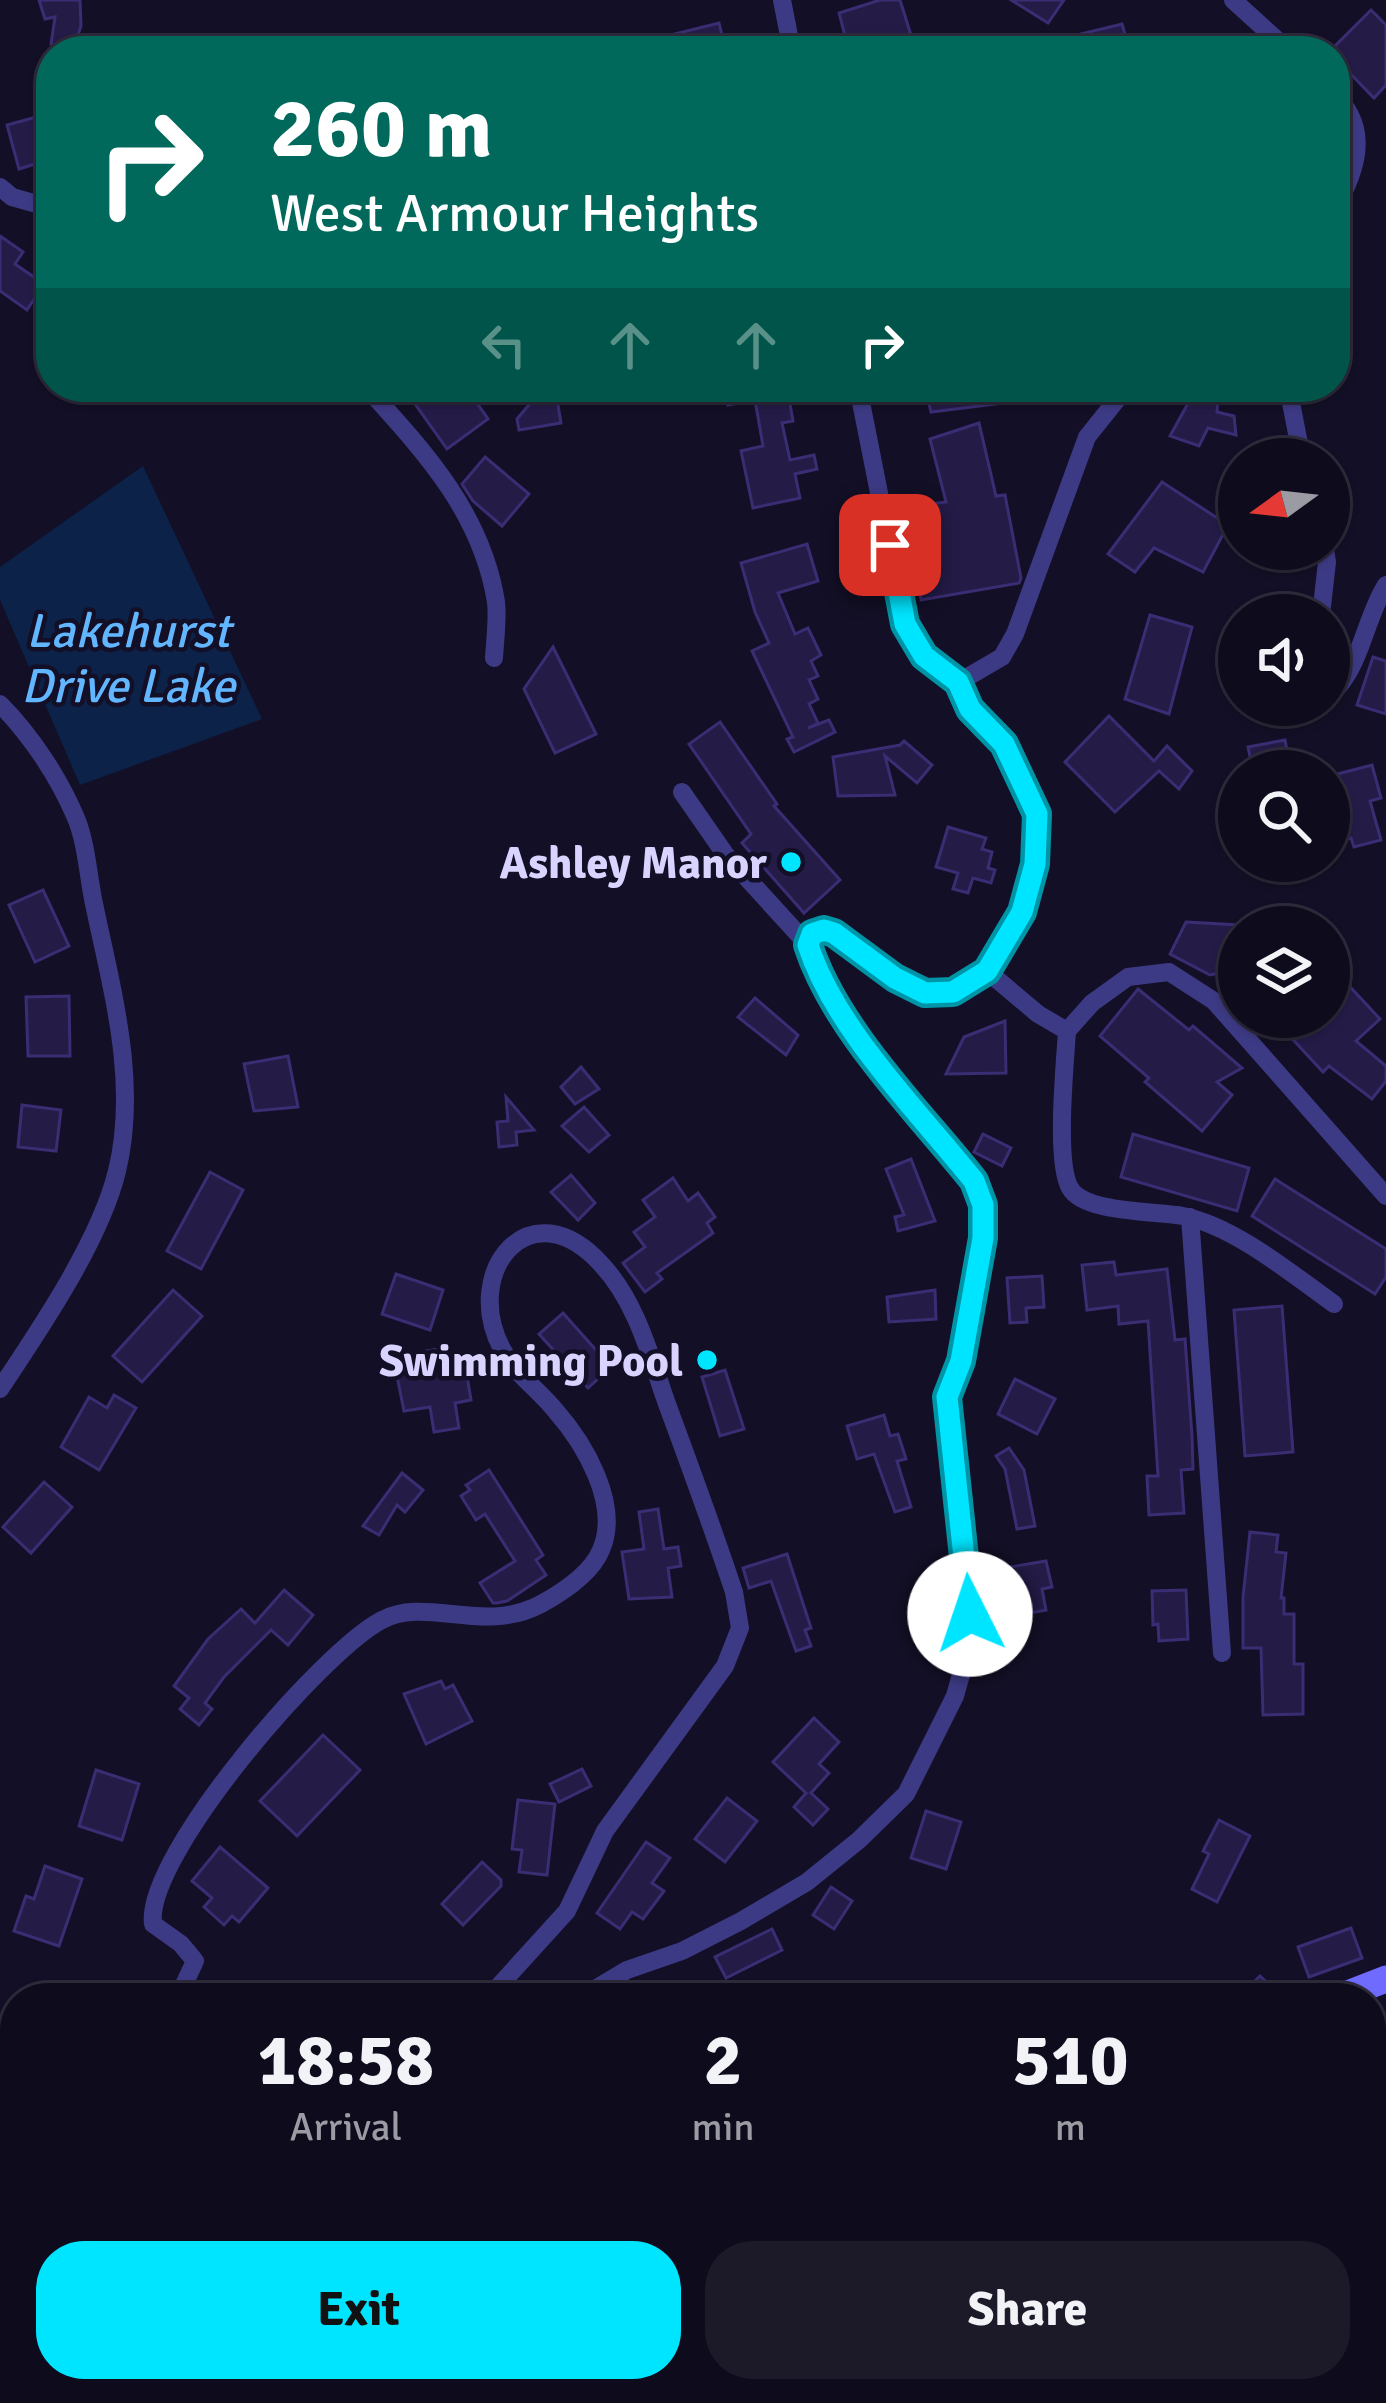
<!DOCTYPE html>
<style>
:root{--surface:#0e0b1c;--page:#1c1929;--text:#f1f3f6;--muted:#9b9ba3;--line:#2e2b3b;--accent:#00e5ff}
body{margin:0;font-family:Signika,sans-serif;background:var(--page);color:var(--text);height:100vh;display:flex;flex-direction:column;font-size:45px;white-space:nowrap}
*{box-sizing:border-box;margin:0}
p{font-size:39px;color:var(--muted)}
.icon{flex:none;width:66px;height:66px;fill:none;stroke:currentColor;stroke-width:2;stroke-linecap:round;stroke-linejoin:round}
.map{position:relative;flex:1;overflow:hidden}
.panel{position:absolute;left:0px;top:1983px;width:1386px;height:420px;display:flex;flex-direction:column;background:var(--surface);border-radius:48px 48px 0 0;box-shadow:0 3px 9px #0004,0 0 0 3px var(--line)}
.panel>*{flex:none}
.hud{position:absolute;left:36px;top:36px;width:1314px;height:366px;border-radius:48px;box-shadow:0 3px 9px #0004,0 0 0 3px var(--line);background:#00695c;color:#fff;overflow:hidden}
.needle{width:78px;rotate:255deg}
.fabs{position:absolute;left:1218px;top:438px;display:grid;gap:24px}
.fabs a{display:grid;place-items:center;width:132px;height:132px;border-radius:50%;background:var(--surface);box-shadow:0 3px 9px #0004,0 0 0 3px var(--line);font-size:60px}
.pin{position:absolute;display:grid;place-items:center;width:102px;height:102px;color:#fff;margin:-51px;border-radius:24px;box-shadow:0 6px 18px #0006}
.me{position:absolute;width:132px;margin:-66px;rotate:356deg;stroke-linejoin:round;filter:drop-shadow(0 0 9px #0008)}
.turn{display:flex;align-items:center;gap:42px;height:252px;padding:0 36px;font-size:54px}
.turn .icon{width:156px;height:156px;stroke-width:2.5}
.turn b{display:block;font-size:84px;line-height:102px}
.lanes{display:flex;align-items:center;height:114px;padding:0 36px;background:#0003;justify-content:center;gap:60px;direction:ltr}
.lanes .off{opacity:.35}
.eta{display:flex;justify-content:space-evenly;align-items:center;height:204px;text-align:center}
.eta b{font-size:72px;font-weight:800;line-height:84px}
.cta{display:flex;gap:24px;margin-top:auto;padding:24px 36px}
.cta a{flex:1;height:138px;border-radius:48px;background:var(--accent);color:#111;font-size:48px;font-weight:800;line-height:138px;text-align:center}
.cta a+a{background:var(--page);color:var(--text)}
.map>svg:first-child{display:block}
</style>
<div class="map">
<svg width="1386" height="2403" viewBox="0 0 1386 2403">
<rect width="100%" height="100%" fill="#130f26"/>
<!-- water -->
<polygon fill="#0c2248" points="143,466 262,719 80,785 0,600 0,567"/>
<!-- building -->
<g fill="#241b47" stroke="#3b2d73" stroke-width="3">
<polygon points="39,0 80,0 81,26 73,49 51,44 55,17 45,19"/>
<polygon points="880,0 900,0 916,51 849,51 839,13"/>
<polygon points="1011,0 1064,0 1048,23"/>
<polygon points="1371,10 1386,25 1386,85 1374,98 1335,58 1335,51 1330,51"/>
<polygon points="719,23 726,51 630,51 630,45"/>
<polygon points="1122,24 1130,51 1072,51 1068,37"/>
<polygon points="51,113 51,159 19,169 7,125"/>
<polygon points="0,236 23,252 15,264 44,284 27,310 0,291"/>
<polygon points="403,387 466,387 488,419 447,449"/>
<polygon points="544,387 555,387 561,423 519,430 517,419"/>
<polygon points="725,387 787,387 793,421 782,423 790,460 814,455 817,469 795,474 800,498 753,508 741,451 763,446 755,400 728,405"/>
<polygon points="925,387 991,387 996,404 931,412"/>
<polygon points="1197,387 1206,387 1218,396 1217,412 1234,416 1236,435 1208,428 1199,446 1170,436"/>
<polygon points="979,423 996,496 1005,495 1021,578 1019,583 921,600 906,507 946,502 930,439"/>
<polygon points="485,457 529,494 502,526 473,501 462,484"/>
<polygon points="1162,482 1228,525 1203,572 1154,548 1135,572 1108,554"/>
<polygon points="807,544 818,581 778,593 795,634 808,628 821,655 811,661 818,676 809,680 818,699 809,704 818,723 808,728 829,720 835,732 794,752 787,739 793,737 752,651 769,643 755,612 741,563"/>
<polygon points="1150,615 1192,627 1169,714 1125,699"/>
<polygon points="553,647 596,734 555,753 524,689"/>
<polygon points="1373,657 1386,661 1386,714 1357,705"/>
<polygon points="1109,716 1154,761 1167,746 1192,771 1179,789 1159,771 1115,812 1065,762"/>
<polygon points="720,722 777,804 774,806 840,880 804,913 742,843 751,834 689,744"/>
<polygon points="1285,740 1291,771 1253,771 1248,747"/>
<polygon points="904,741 932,765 917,783 885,756 895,795 838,796 833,757 900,745"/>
<polygon points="1372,765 1381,798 1370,801 1381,840 1354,847 1351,838 1332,843 1329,782 1339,780 1337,774"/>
<polygon points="948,827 986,838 982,849 992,852 988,868 995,870 991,883 973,878 968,893 953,889 958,873 936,867"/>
<polygon points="43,890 69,946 35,962 9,905"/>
<polygon points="1186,922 1239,925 1239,969 1210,975 1170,954"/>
<polygon points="1340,976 1380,1019 1356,1041 1386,1066 1386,1081 1372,1099 1329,1066 1323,1072 1272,1017 1329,1017 1329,986"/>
<polygon points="1138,989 1189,1030 1193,1026 1242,1068 1217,1082 1232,1095 1202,1131 1145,1082 1149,1078 1100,1036"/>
<polygon points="69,996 70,1056 28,1056 26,997"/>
<polygon points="755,998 798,1035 786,1055 738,1017"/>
<polygon points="1005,1021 1006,1073 946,1074 964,1037"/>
<polygon points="288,1056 298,1107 254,1111 244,1064"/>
<polygon points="581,1067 599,1089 575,1104 561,1087"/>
<polygon points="506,1097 534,1130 516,1132 517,1145 499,1147 497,1122 508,1121"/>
<polygon points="22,1105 61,1110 56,1151 18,1147"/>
<polygon points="584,1107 609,1135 589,1152 562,1126"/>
<polygon points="983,1134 1011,1148 1002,1166 974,1152"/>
<polygon points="1133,1134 1249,1168 1237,1211 1121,1177"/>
<polygon points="911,1159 935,1221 898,1231 895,1217 904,1215 886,1169"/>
<polygon points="210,1172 243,1190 201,1269 167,1251"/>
<polygon points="571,1175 595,1203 578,1220 551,1192"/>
<polygon points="673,1178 688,1201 698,1193 715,1217 707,1223 713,1233 657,1273 662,1279 645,1292 623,1263 645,1247 634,1232 655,1217 643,1200"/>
<polygon points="1275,1179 1386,1249 1386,1277 1375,1294 1252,1216"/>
<polygon points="1114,1262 1116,1275 1167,1269 1175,1340 1185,1339 1192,1436 1193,1469 1181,1470 1184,1513 1149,1515 1147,1476 1158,1476 1148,1321 1119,1324 1118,1306 1087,1310 1082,1265"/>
<polygon points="396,1274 443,1290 430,1330 382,1314"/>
<polygon points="1042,1276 1044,1307 1026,1308 1027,1322 1010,1323 1007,1278"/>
<polygon points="173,1290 202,1316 142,1382 113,1356"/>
<polygon points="935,1290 936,1319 889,1322 887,1297"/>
<polygon points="1282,1306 1293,1452 1245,1456 1234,1310"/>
<polygon points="563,1313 611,1367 588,1388 539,1334"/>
<polygon points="445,1348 449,1367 465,1364 471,1400 455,1403 459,1428 434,1432 430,1407 404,1411 397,1376 424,1371 420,1352"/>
<polygon points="725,1370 744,1429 720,1436 702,1377"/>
<polygon points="1015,1379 1055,1399 1037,1434 998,1414"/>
<polygon points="114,1395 136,1408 99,1470 61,1447 89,1397 107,1408"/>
<polygon points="884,1415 890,1436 898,1434 906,1459 897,1461 911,1507 895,1512 874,1454 857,1459 847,1426"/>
<polygon points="1009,1448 1024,1470 1035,1526 1017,1529 1005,1469 996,1456"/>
<polygon points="489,1470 543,1555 536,1560 546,1575 507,1601 497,1603 493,1603 480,1583 515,1561 485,1514 476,1520 461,1496 470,1490 466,1485"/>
<polygon points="402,1473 423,1490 405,1512 397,1505 379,1535 363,1526"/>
<polygon points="44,1482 72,1507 31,1553 3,1527"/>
<polygon points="658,1509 664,1549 678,1547 681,1566 668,1568 672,1597 629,1599 622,1552 644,1549 639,1512"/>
<polygon points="1250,1532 1278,1535 1276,1552 1286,1553 1281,1598 1284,1598 1284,1614 1294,1614 1294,1664 1303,1664 1303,1714 1263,1715 1261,1648 1243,1648 1243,1597"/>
<polygon points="787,1554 811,1628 805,1630 811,1646 796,1651 771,1581 749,1588 743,1568"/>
<polygon points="1046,1561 1052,1587 1042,1589 1046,1610 1019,1615 1010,1567"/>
<polygon points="284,1590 313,1615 288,1645 271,1630 224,1677 205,1703 212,1709 199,1725 180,1709 189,1698 174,1686 208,1639 241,1609 255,1623"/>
<polygon points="1186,1590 1188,1639 1159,1641 1158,1624 1153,1625 1152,1591"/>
<polygon points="441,1681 445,1689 453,1685 472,1721 426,1744 404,1694"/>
<polygon points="814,1718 839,1742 819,1764 829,1773 811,1793 828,1809 813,1825 794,1807 806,1793 773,1762"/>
<polygon points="323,1735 360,1770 297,1836 260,1801"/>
<polygon points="582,1769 591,1786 559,1802 550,1784"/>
<polygon points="96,1770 139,1784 122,1840 79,1826"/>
<polygon points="727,1798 757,1821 725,1862 695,1839"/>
<polygon points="518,1800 555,1804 547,1875 519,1872 522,1850 512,1849"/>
<polygon points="926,1811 961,1822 946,1869 911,1858"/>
<polygon points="1219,1820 1250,1836 1217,1902 1192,1889 1209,1854 1203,1851"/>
<polygon points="646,1842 670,1858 652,1883 664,1891 643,1919 632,1912 620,1929 597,1913"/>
<polygon points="220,1847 268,1888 239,1922 232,1916 224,1925 204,1907 212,1898 192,1881"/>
<polygon points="482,1862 501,1880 501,1886 463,1925 442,1904"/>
<polygon points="45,1866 82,1879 59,1946 14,1931 26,1896 34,1899"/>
<polygon points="831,1887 852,1901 834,1929 813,1915"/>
<polygon points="1351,1928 1362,1958 1309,1977 1298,1947"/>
<polygon points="772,1929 782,1950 726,1978 715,1957"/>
<polygon points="1260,1976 1276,1991 1268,1998 1238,1998"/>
<polygon points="15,2174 14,2227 0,2226 0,2184"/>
<polygon points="228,2388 280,2388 292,2403 218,2403"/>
<polygon points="871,2388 911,2388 920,2403 880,2403"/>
</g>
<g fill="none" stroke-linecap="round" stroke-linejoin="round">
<!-- street -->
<g stroke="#3d3a85" stroke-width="18">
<polyline points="782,0 792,51"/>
<polyline points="1233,0 1289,51"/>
<path d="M1335,95C1371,130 1356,171 1335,209"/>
<polyline points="0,187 12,197 51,208"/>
<path d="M366,387C424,451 482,513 496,602C498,619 495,640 494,658"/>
<polyline points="858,387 905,624 924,656 959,682"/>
<polyline points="1288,387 1302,459"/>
<polyline points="1321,615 1327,562 1325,549"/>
<polyline points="959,682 1002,657 1015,634 1087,437 1127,387"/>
<path d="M1329,687H1338C1362,659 1366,617 1386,585"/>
<path d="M0,704C31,735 59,778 76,818C86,842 88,873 93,899C111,987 139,1081 117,1171C100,1241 40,1329 0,1389"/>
<polyline points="682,792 725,854 808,945"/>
<polyline points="987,971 1038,1014 1067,1031"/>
<path d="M1067,1031C1065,1064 1055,1162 1070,1188C1084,1213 1154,1211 1183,1216C1234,1226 1292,1274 1334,1304"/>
<polyline points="1067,1031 1092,1003 1128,977 1169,972 1214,1001 1386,1196"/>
<polyline points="1190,1217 1222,1653"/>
<path d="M163,1998L181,1991L195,1961L181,1944L153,1924C144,1857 322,1651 382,1620C427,1596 483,1635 541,1604C563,1592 591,1574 601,1550C621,1504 584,1443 555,1410C537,1388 515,1374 502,1349C461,1272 530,1185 602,1265C637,1303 650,1356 667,1404C690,1466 713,1529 734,1592L740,1628L725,1666L605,1831L567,1911L488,1998"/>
<path d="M580,1998L627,1970L682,1951L741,1921L807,1882L859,1840L906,1794L955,1696L967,1653L970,1614L947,1397L961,1361L983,1238V1205L974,1181C919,1112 836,1030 808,945L812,934L824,930L834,933C860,952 895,988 927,993C999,1004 1046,873 1037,816C1036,808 1029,799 1026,791C1018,775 1012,755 1001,741C983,719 970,710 959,682"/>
<polyline points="0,2091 15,2070"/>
<polyline points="1371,2165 1386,2157"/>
<polyline points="0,2380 15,2375"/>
<polyline points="1050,2388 1054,2403"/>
<polyline points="1370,2388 1371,2403"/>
<polyline points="1019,2403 1039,2388"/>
</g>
<!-- secondary -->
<g stroke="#6f6bff" stroke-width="27">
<polyline points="1337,1998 1386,1979"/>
<polyline points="796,2403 809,2388"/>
</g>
</g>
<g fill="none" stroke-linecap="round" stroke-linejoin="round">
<defs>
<path id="route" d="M890,545L905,624L924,656L958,682L970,709L1004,744L1037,814L1035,864L1022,912L987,971L953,992L925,993L895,978L834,933L824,930L812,934L808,945C835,1029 919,1112 974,1181L983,1205V1238L961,1361L947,1397L970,1614"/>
</defs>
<!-- route casing -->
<use href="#route" stroke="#0095a6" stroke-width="30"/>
<!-- route -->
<use href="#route" stroke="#00e5ff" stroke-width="21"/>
</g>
<!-- markers -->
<g fill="#00e5ff" stroke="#130f26" stroke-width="4.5">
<circle cx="791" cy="862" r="12"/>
<circle cx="707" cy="1360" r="12"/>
</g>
<g text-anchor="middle" stroke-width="9" stroke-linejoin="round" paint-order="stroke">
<!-- poi labels -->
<g font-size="45" font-weight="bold" fill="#d9d4ff" stroke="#130f26" text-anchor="end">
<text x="767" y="878">Ashley Manor</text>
<text x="683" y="1376">Swimming Pool</text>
</g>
<!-- water labels -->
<g font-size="48" font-style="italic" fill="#62b6ff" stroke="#130f26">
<text x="128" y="647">Lakehurst<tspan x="128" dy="55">Drive Lake</tspan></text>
</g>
</g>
</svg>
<div class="fabs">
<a><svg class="needle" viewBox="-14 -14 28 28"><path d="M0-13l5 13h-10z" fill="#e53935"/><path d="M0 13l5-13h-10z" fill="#9b9ba3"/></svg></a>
<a><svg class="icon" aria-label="sound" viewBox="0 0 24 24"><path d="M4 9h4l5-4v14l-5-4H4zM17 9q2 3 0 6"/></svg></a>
<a><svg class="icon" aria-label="search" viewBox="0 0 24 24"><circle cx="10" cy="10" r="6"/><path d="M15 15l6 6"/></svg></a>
<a><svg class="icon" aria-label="layers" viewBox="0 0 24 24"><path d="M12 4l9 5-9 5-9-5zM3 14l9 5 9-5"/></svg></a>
</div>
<div class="pin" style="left:890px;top:545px;background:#d93025"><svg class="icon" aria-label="arrive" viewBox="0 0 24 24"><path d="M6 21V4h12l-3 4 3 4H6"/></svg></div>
<svg class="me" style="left:970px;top:1614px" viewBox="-20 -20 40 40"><circle r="19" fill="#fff"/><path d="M0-13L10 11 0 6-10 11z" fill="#00e5ff"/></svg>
<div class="hud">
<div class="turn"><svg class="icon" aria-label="right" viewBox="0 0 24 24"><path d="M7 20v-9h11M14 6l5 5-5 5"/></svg><div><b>260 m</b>West Armour Heights</div></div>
<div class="lanes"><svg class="icon off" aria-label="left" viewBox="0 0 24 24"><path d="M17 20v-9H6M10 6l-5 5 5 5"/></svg><svg class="icon off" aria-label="ahead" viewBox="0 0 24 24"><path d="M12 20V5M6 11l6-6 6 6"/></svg><svg class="icon off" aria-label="ahead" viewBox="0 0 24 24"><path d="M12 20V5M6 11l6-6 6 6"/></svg><svg class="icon" aria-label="right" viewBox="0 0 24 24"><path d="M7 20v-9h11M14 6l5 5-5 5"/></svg></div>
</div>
<section class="panel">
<div class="eta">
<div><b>18:58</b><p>Arrival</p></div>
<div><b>2</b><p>min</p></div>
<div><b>510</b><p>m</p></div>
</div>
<div class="cta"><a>Exit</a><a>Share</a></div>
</section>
</div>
